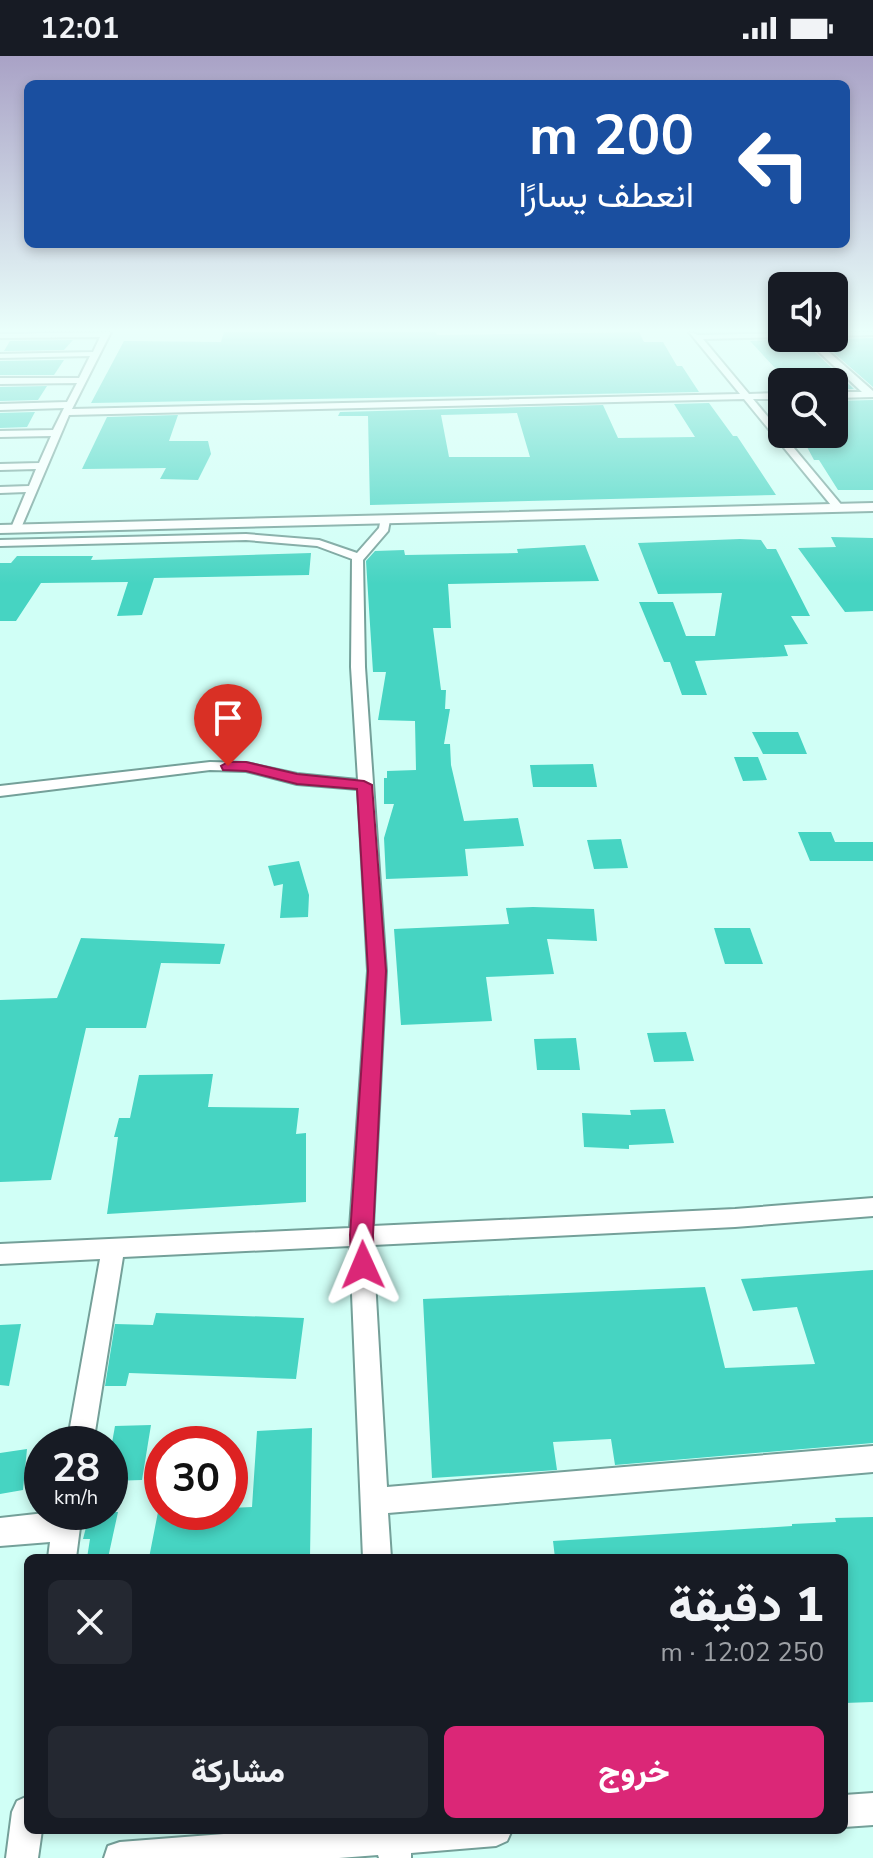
<!DOCTYPE html>
<html lang="ar">
<meta charset="utf-8">
<style>
:root{--surface:#171b24;--page:#242831;--text:#f1f3f6;--muted:#9ea1a6;--accent:#db2777}
body{margin:0;font-family:"Nunito Sans",Vazirmatn,sans-serif;background:var(--page);color:var(--text);direction:rtl;height:100vh;display:flex;flex-direction:column;font-size:30px;white-space:nowrap}
*{box-sizing:border-box;margin:0}
p{font-size:26px;color:var(--muted)}
.icon{flex:none;width:44px;height:44px;fill:none;stroke:currentColor;stroke-width:2;stroke-linecap:round;stroke-linejoin:round}
.map{position:relative;flex:1;overflow:hidden;direction:ltr}
.drawer{position:absolute;left:24px;top:1498px;width:824px;height:280px;display:flex;flex-direction:column;background:var(--surface);border-radius:12px;box-shadow:0 4px 12px #0003;direction:rtl}
.drawer>*{flex:none}
.top-card{position:absolute;left:24px;top:24px;width:826px;height:168px;border-radius:12px;box-shadow:0 4px 12px #0003;direction:rtl;background:#1a4fa0;color:#fff;overflow:hidden}
.buttons{position:absolute;left:768px;top:216px;display:grid;gap:16px}
.buttons a{display:grid;place-items:center;width:80px;height:80px;border-radius:12px;background:var(--surface);box-shadow:0 4px 12px #0003;font-size:40px}
.speed{position:absolute;left:24px;top:1370px;display:flex;gap:16px;font-size:40px;font-weight:700;text-align:center}
.speed>*{display:grid;place-content:center;width:104px;height:104px;border-radius:50%;background:var(--surface);box-shadow:0 4px 12px #0003;line-height:1}
.speed small{font-size:20px;font-weight:400}
.speed .limit{border:12px solid #d22;background:#fff;color:#111}
.pin{position:absolute;display:grid;place-items:center;width:68px;height:68px;color:#fff;margin:-82px -34px;border-radius:50% 50% 50% 0;rotate:-45deg;box-shadow:0 0 8px #0007}
.pin .icon{rotate:45deg}
.me{position:absolute;width:88px;margin:-44px;rotate:359deg;stroke-linejoin:round;filter:drop-shadow(0 0 6px #0008)}
.turn{display:flex;align-items:center;gap:28px;height:168px;padding:0 24px;font-size:36px}
.turn .icon{width:104px;height:104px;stroke-width:2.5}
.turn b{display:block;font-size:56px;line-height:68px}
.round{display:grid;place-items:center;flex:none;width:84px;height:84px;border-radius:12px;background:var(--page)}
.summary{display:flex;align-items:center;justify-content:space-between;height:136px;padding:0 24px}
h1{font-size:48px;font-weight:800;line-height:60px}
.button{display:flex;gap:16px;margin-top:auto;padding:16px 24px}
.button a{flex:1;height:92px;border-radius:12px;background:var(--accent);color:#fff;font-size:32px;font-weight:800;line-height:92px;text-align:center}
.button a+a{background:var(--page);color:var(--text)}
.status{display:flex;justify-content:space-between;align-items:center;height:56px;padding:0 40px;background:var(--surface);direction:ltr}
.status svg{height:22px;fill:currentColor}
.map>svg:first-child{display:block}
</style>
<div class="status"><b>12:01</b><svg viewBox="0 0 49 12"><path d="M0 12V9h3v3zM5 12V6h3v6zM10 12V3h3v9zM15 12V0h3v12zM26 1h20v11H26zM47 4h2v5h-2z"/></svg></div>
<div class="map">
<svg width="873" height="1802" viewBox="0 0 873 1802">
<rect width="100%" height="100%" fill="#d0fff6"/>
<!-- building -->
<g fill="#46d4c2" fill-rule="evenodd">
<polygon points="224,276 436,276 437,279 639,276 644,286 663,286 677,310 682,310 699,336 91,347 124,285 221,286"/>
<polygon points="873,282 873,331 818,283 834,283"/>
<polygon points="783,283 801,283 854,333 834,333 834,326 788,326 750,285"/>
<polygon points="73,284 64,294 4,295 10,285"/>
<polygon points="64,304 54,319 0,319 0,305"/>
<polygon points="47,330 38,344 0,345 0,331"/>
<polygon points="873,344 873,434 838,434 819,404 814,404 800,378 834,378 834,345"/>
<path d="M709,347L733,380H737L776,439L370,449L368,360H338L340,356L603,349L618,382L695,381L674,348ZM517,357L530,401H449L441,359Z"/>
<polygon points="35,356 27,371 0,372 0,357"/>
<polygon points="178,359 169,385 208,385 211,398 198,424 160,423 166,412 82,413 107,361"/>
<polygon points="831,481 873,482 873,555 845,556 798,492 836,491"/>
<polygon points="740,483 761,484 767,493 776,493 810,560 791,560 808,588 784,589 788,600 695,605 707,639 682,639 670,606 664,606 639,546 673,546 686,580 715,580 722,537 658,538 638,487"/>
<polygon points="585,489 599,525 448,528 451,572 433,572 441,634 446,634 445,653 450,653 444,688 450,688 451,709 464,765 518,762 524,790 465,793 468,820 386,823 384,782 394,748 384,748 384,722 387,722 387,715 416,714 415,665 378,664 386,616 373,616 366,505 375,495 404,494 405,499 518,497 517,493"/>
<polygon points="311,497 309,519 154,522 142,559 117,560 128,526 41,527 16,565 0,565 0,507 11,507 17,500 93,500 91,504"/>
<polygon points="752,676 798,676 807,698 763,698"/>
<polygon points="734,701 758,701 767,724 743,725"/>
<polygon points="593,708 597,731 533,731 530,709"/>
<polygon points="798,776 831,776 835,786 873,786 873,805 810,805"/>
<polygon points="621,783 628,812 594,813 587,784"/>
<polygon points="299,805 309,839 308,861 280,862 283,828 274,830 268,810"/>
<polygon points="533,851 594,853 597,885 547,883 554,918 486,921 492,965 401,969 394,873 509,868 506,852"/>
<polygon points="714,872 750,872 763,908 725,908"/>
<polygon points="81,882 225,888 220,908 161,907 146,972 86,972 51,1124 0,1126 0,944 57,942"/>
<polygon points="686,976 694,1005 654,1006 647,977"/>
<polygon points="576,982 580,1014 537,1014 534,983"/>
<polygon points="213,1018 208,1051 299,1052 296,1078 306,1077 306,1146 107,1158 118,1081 114,1081 119,1062 130,1062 139,1019"/>
<polygon points="665,1053 674,1087 629,1089 629,1093 584,1091 582,1057 631,1059 630,1054"/>
<polygon points="873,1214 873,1387 615,1409 611,1383 553,1386 557,1414 432,1422 423,1243 705,1231 725,1312 815,1308 797,1251 753,1255 741,1223"/>
<polygon points="156,1257 304,1262 296,1323 129,1317 126,1330 105,1330 115,1268 153,1269"/>
<polygon points="21,1268 9,1330 0,1329 0,1269"/>
<polygon points="151,1369 142,1424 110,1425 110,1398 115,1370"/>
<polygon points="312,1372 310,1502 149,1502 158,1456 230,1456 230,1452 252,1451 257,1375"/>
<polygon points="27,1393 23,1434 0,1438 0,1397"/>
<polygon points="90,1456 118,1456 108,1502 87,1502 90,1483 83,1483"/>
<polygon points="873,1461 873,1646 844,1647 844,1502 555,1502 553,1485 792,1470 792,1468 836,1466 835,1462"/>
</g>
<g fill="none" stroke-linecap="round" stroke-linejoin="round">
<defs>
<g id="minor">
<polygon points="111,276 72,353 740,338 689,276 699,279 782,277 782,281 703,283 749,338 782,337 782,343 753,343 844,452 835,454 744,343 69,359 21,472 12,474 11,472 26,436 0,437 0,431 29,430 36,413 0,414 0,408 39,407 51,380 0,381 0,375 53,374 64,352 0,354 0,348 67,346 77,327 0,328 0,322 79,322 90,300 0,302 0,298 93,296 100,281 0,282 0,278"/>
<polygon points="834,276 873,276 873,279 834,280"/>
<polygon points="804,282 813,282 873,335 873,341 834,342 834,336 862,336"/>
<polygon points="385,461 390,464 388,475 363,504 365,611 386,915 373,1170 735,1153 873,1142 873,1160 735,1171 373,1189 387,1431 873,1390 873,1416 388,1457 391,1502 363,1502 350,1190 123,1201 93,1388 67,1388 100,1203 0,1208 0,1188 350,1172 368,915 358,733 297,728 246,715 210,714 0,740 0,730 210,706 246,707 297,718 358,724 351,611 352,503 317,490 246,484 0,490 0,484 246,478 319,484 357,497 379,472 381,462"/>
<polygon points="54,1456 82,1456 76,1502 48,1502 50,1486 0,1490 0,1462"/>
<polygon points="873,1737 873,1769 844,1771 844,1739"/>
<polygon points="28,1740 28,1774 42,1774 38,1802 6,1802 12,1756 17,1745"/>
<polygon points="276,1774 512,1774 507,1785 496,1790 411,1797 411,1802 379,1802 378,1799 339,1802 104,1802 108,1790 120,1786"/>
</g>
<polygon id="tertiary" points="873,447 873,455 0,477 0,469"/>
</defs>
<!-- minor casing -->
<use href="#minor" stroke="#74a099" stroke-width="4"/>
<!-- tertiary casing -->
<use href="#tertiary" stroke="#74a099" stroke-width="4"/>
<!-- minor -->
<use href="#minor" fill="#fff" fill-rule="evenodd"/>
<!-- tertiary -->
<use href="#tertiary" fill="#fff" fill-rule="evenodd"/>
</g>
<!-- sky -->
<linearGradient id="sky" x2="0" y2="1"><stop stop-color="#a9a2c6"/><stop offset="0.52" stop-color="#eafffb"/><stop offset="1" stop-color="#eafffb" stop-opacity="0"/></linearGradient>
<rect width="873" height="528" fill="url(#sky)"/>
<!-- route -->
<polygon fill="#db2777" stroke="#8e194d" stroke-width="2" points="228,706 246,706 297,718 364,725 372,729 386,915 373,1179 374,1209 371,1216 363,1218 354,1216 351,1209 350,1179 368,915 357,733 297,728 246,715 223,714 221,710"/>
</svg>
<div class="buttons">
<a><svg class="icon" aria-label="sound" viewBox="0 0 24 24"><path d="M4 9h4l5-4v14l-5-4H4zM17 9q2 3 0 6"/></svg></a>
<a><svg class="icon" aria-label="search" viewBox="0 0 24 24"><circle cx="10" cy="10" r="6"/><path d="M15 15l6 6"/></svg></a>
</div>
<div class="speed"><div>28<small>km/h</small></div><div class="limit">30</div></div>
<div class="pin" style="left:228px;top:710px;background:#d93025"><svg class="icon" aria-label="arrive" viewBox="0 0 24 24"><path d="M6 21V4h12l-3 4 3 4H6"/></svg></div>
<svg class="me" style="left:363px;top:1209px" viewBox="-20 -20 40 40"><path d="M0-17L14 15 0 8-14 15z" fill="#db2777" stroke="#fff" stroke-width="4"/></svg>
<div class="top-card">
<div class="turn"><svg class="icon" aria-label="left" viewBox="0 0 24 24"><path d="M17 20v-9H6M10 6l-5 5 5 5"/></svg><div><b>200 m</b>انعطف يسارًا</div></div>
</div>
<section class="drawer">
<div class="summary"><div><h1>1 دقيقة</h1><p>250 m · 12:02</p></div><a class="round"><svg class="icon" aria-label="close" viewBox="0 0 24 24"><path d="M6 6l12 12M18 6L6 18"/></svg></a></div>
<div class="button"><a>خروج</a><a>مشاركة</a></div>
</section>
</div>
